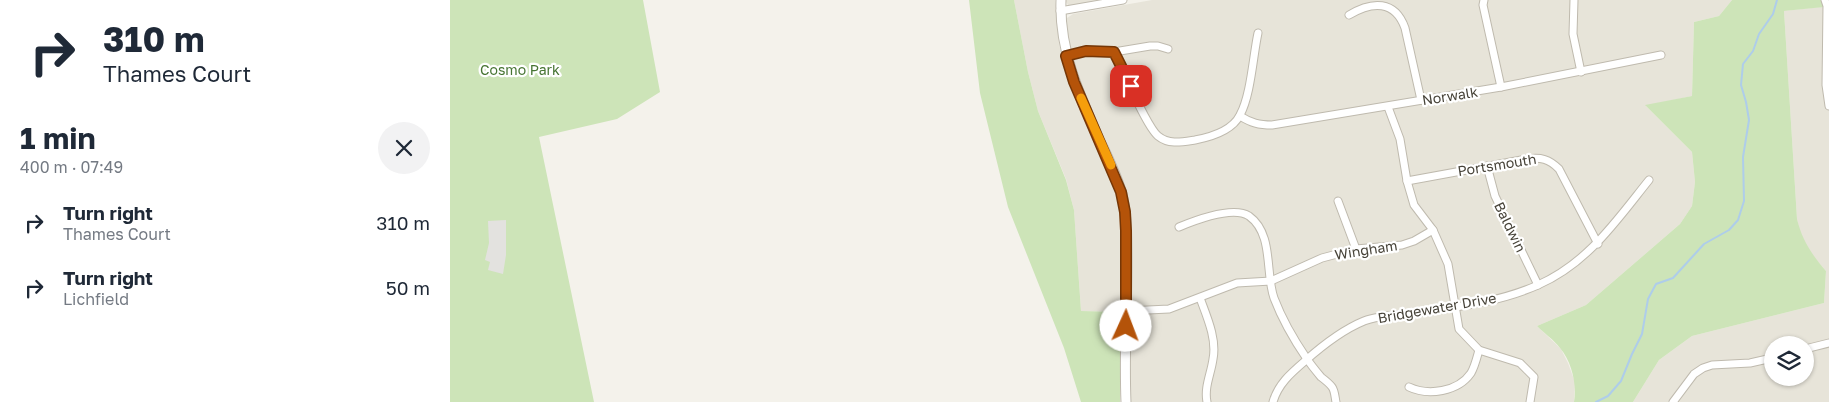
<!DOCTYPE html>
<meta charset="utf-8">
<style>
:root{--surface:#fff;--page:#f2f2f3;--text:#1f2937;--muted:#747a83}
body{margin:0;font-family:"Golos Text",sans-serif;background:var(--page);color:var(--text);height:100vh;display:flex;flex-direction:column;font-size:19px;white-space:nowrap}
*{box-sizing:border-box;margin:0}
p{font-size:16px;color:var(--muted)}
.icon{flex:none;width:28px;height:28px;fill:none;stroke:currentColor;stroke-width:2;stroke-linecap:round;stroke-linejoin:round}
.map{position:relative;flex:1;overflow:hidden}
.panel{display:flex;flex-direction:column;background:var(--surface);width:450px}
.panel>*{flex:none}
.banner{background:#fff;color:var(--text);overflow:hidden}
.tools{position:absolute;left:1314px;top:336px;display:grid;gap:10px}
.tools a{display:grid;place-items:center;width:50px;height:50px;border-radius:50%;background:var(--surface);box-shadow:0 1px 4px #0004;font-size:25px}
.pin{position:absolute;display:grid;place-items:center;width:42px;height:42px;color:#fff;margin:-21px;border-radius:10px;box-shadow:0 2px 8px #0006}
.me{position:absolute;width:55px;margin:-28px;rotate:2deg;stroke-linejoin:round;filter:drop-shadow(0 0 4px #0008)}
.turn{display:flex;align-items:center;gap:18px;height:105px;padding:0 20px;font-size:22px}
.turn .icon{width:65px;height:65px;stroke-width:2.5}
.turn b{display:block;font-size:35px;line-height:42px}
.round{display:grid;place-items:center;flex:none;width:52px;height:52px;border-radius:26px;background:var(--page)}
.headline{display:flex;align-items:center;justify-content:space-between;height:85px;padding:0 20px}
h1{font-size:30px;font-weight:700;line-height:38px}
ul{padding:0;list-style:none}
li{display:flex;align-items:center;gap:15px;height:65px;padding:0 20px}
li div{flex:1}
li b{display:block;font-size:19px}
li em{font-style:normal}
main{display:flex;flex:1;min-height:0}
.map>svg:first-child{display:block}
</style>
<main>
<section class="panel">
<div class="banner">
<div class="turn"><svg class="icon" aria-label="right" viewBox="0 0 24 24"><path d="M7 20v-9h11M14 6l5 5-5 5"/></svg><div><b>310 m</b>Thames Court</div></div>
</div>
<div class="headline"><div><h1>1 min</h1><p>400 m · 07:49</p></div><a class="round"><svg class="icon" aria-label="close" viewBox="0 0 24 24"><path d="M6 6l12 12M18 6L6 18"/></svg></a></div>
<ul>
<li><svg class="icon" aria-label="right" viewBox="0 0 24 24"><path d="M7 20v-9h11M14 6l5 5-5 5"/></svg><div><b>Turn right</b><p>Thames Court</p></div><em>310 m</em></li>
<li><svg class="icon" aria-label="right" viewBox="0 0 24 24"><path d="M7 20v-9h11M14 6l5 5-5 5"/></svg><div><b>Turn right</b><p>Lichfield</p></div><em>50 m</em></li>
</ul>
</section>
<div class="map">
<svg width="1379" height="402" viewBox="0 0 1379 402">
<rect width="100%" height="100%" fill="#f4f2eb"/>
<!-- residential -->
<g fill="#e7e4d9" fill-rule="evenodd">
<polygon points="564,0 605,0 609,44 617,78 626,103 655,163 668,199 672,218 671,312 631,311 624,210 616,179 588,111 578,72"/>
<polygon points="615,0 662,0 626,6 618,5"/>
<polygon points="702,0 1282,0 1269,16 1244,22 1242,96 1196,106 1242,152 1245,182 1242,206 1230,224 1136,305 1087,326 1111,349 1118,363 1125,382 1124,402 680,402 680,225 667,169 657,143 635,98 618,47 615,22 617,18 623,14"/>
<path d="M1379,6V402H1183L1209,360L1242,336L1374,303L1376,271L1361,254L1350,234L1347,219L1334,11ZM1322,345H1355V378H1322Z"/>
</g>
<!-- green -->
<g fill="#cde4b8">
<polygon points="0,0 193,0 210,92 167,119 89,137 144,402 0,402"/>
<polygon points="519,0 564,0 578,72 588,111 616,180 624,210 631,311 671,312 670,402 631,402 614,348 558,207 530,93"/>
<path d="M1282,0H1371L1374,7L1334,11L1347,219C1352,240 1362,255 1376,271L1374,303L1242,336L1209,360L1183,402H1124C1127,385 1122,362 1110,348C1104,340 1094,333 1087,326L1136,305L1230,224L1242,206L1245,182L1242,152L1195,105L1242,96L1244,22L1269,16Z"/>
</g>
<!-- parking -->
<polygon fill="#e3e2df" points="56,220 56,255 53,274 38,270 40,262 35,260 39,243 38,221"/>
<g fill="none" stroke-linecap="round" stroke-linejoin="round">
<!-- stream -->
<polyline stroke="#aecdea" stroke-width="2" points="1146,402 1158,396 1171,381 1182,354 1192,334 1198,299 1206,284 1223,278 1254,244 1279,230 1288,220 1294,201 1293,157 1299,120 1296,102 1291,85 1293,64 1303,51 1309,34 1323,14 1327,0"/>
<defs>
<g id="minor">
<polyline points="1034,0 1033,5 1051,87"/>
<polyline points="1124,0 1123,34 1131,72"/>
<polyline points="1375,0 1377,6 1376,85 1379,106"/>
<polyline points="610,11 673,0"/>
<path d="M899,15C922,1 945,0 955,28L971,100"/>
<path d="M664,52C673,70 696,126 708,136C719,145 732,142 745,140C761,137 782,131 790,115C801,95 803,56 808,33"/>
<polyline points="616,56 636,51 664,52 700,46 708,46 718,49"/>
<polyline points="938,107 950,139 957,181 964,205 983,230 998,264 1009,329 1029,350 1070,363 1084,377 1080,402"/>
<path d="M790,116C801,123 809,125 822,125L1051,87L1211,55"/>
<polyline points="1037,166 1045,196 1088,285"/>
<path d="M957,181L1077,159C1091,157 1099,159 1109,169L1148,244"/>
<polyline points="888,201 906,249"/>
<path d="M729,227C746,220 783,206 799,216C824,234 815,273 824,298C832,319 844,340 857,359C861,365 866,371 871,377C875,380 879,383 882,387C885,391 885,398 886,402"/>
<path d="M750,298C757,317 767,339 763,359C761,374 754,387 757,402"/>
<polyline points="677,311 719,309 787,283 821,281 872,258 906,249 952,245 964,241 983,230"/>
<polyline points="1355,349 1379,343"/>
<path d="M959,387C978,396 1008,392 1021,373C1025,366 1027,357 1029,350"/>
<path d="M823,402C828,384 841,373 855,361C873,345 892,330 914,321C930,315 950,315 967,313C1007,307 1050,302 1088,285C1138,263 1166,221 1199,180"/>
<polyline points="1223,402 1244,374 1253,368 1262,365 1300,363 1322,358"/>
</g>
<path id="tertiary" d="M611,0C609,51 630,96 650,141C658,158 667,176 672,194C677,216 677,239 677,262C677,309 674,355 676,402"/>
</defs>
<!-- minor casing -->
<use href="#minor" stroke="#bfbaae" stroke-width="9"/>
<!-- tertiary casing -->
<use href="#tertiary" stroke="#bfbaae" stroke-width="11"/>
<!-- minor -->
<use href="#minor" stroke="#fff" stroke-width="7"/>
<!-- tertiary -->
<use href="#tertiary" stroke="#fff" stroke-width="9"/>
</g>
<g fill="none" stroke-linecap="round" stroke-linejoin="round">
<defs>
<polyline id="route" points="676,326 676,231 675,212 671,192 624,82 616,56 636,51 664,52 681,86"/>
</defs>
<!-- route casing -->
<use href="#route" stroke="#753606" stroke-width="12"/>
<!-- route -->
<use href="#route" stroke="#b45309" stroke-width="9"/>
<!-- slow -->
<polyline stroke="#f59e0b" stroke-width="9" points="631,98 661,165"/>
</g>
<g text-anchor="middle" stroke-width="4.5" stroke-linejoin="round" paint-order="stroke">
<!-- park labels -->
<g font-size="14" fill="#467432" stroke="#fff">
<text x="70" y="75">Cosmo Park</text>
</g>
<!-- street labels -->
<g font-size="14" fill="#474339" stroke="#fff">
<text transform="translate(1000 96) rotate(-9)" y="5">Norwalk</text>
<text transform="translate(1047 165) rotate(-9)" y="5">Portsmouth</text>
<text transform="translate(1060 227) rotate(64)" y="5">Baldwin</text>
<text transform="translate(916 250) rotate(-9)" y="5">Wingham</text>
<text transform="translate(987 308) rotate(-10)" y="5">Bridgewater Drive</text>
</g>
</g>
</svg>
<div class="tools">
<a><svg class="icon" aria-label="layers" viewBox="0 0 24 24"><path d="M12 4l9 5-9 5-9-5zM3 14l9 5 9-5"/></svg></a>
</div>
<div class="pin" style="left:681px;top:86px;background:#d93025"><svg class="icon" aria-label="arrive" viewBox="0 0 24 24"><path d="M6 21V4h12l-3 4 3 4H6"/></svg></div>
<svg class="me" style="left:676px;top:326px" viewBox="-20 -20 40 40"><circle r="19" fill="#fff"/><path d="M0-13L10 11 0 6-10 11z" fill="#b45309"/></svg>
</div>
</main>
